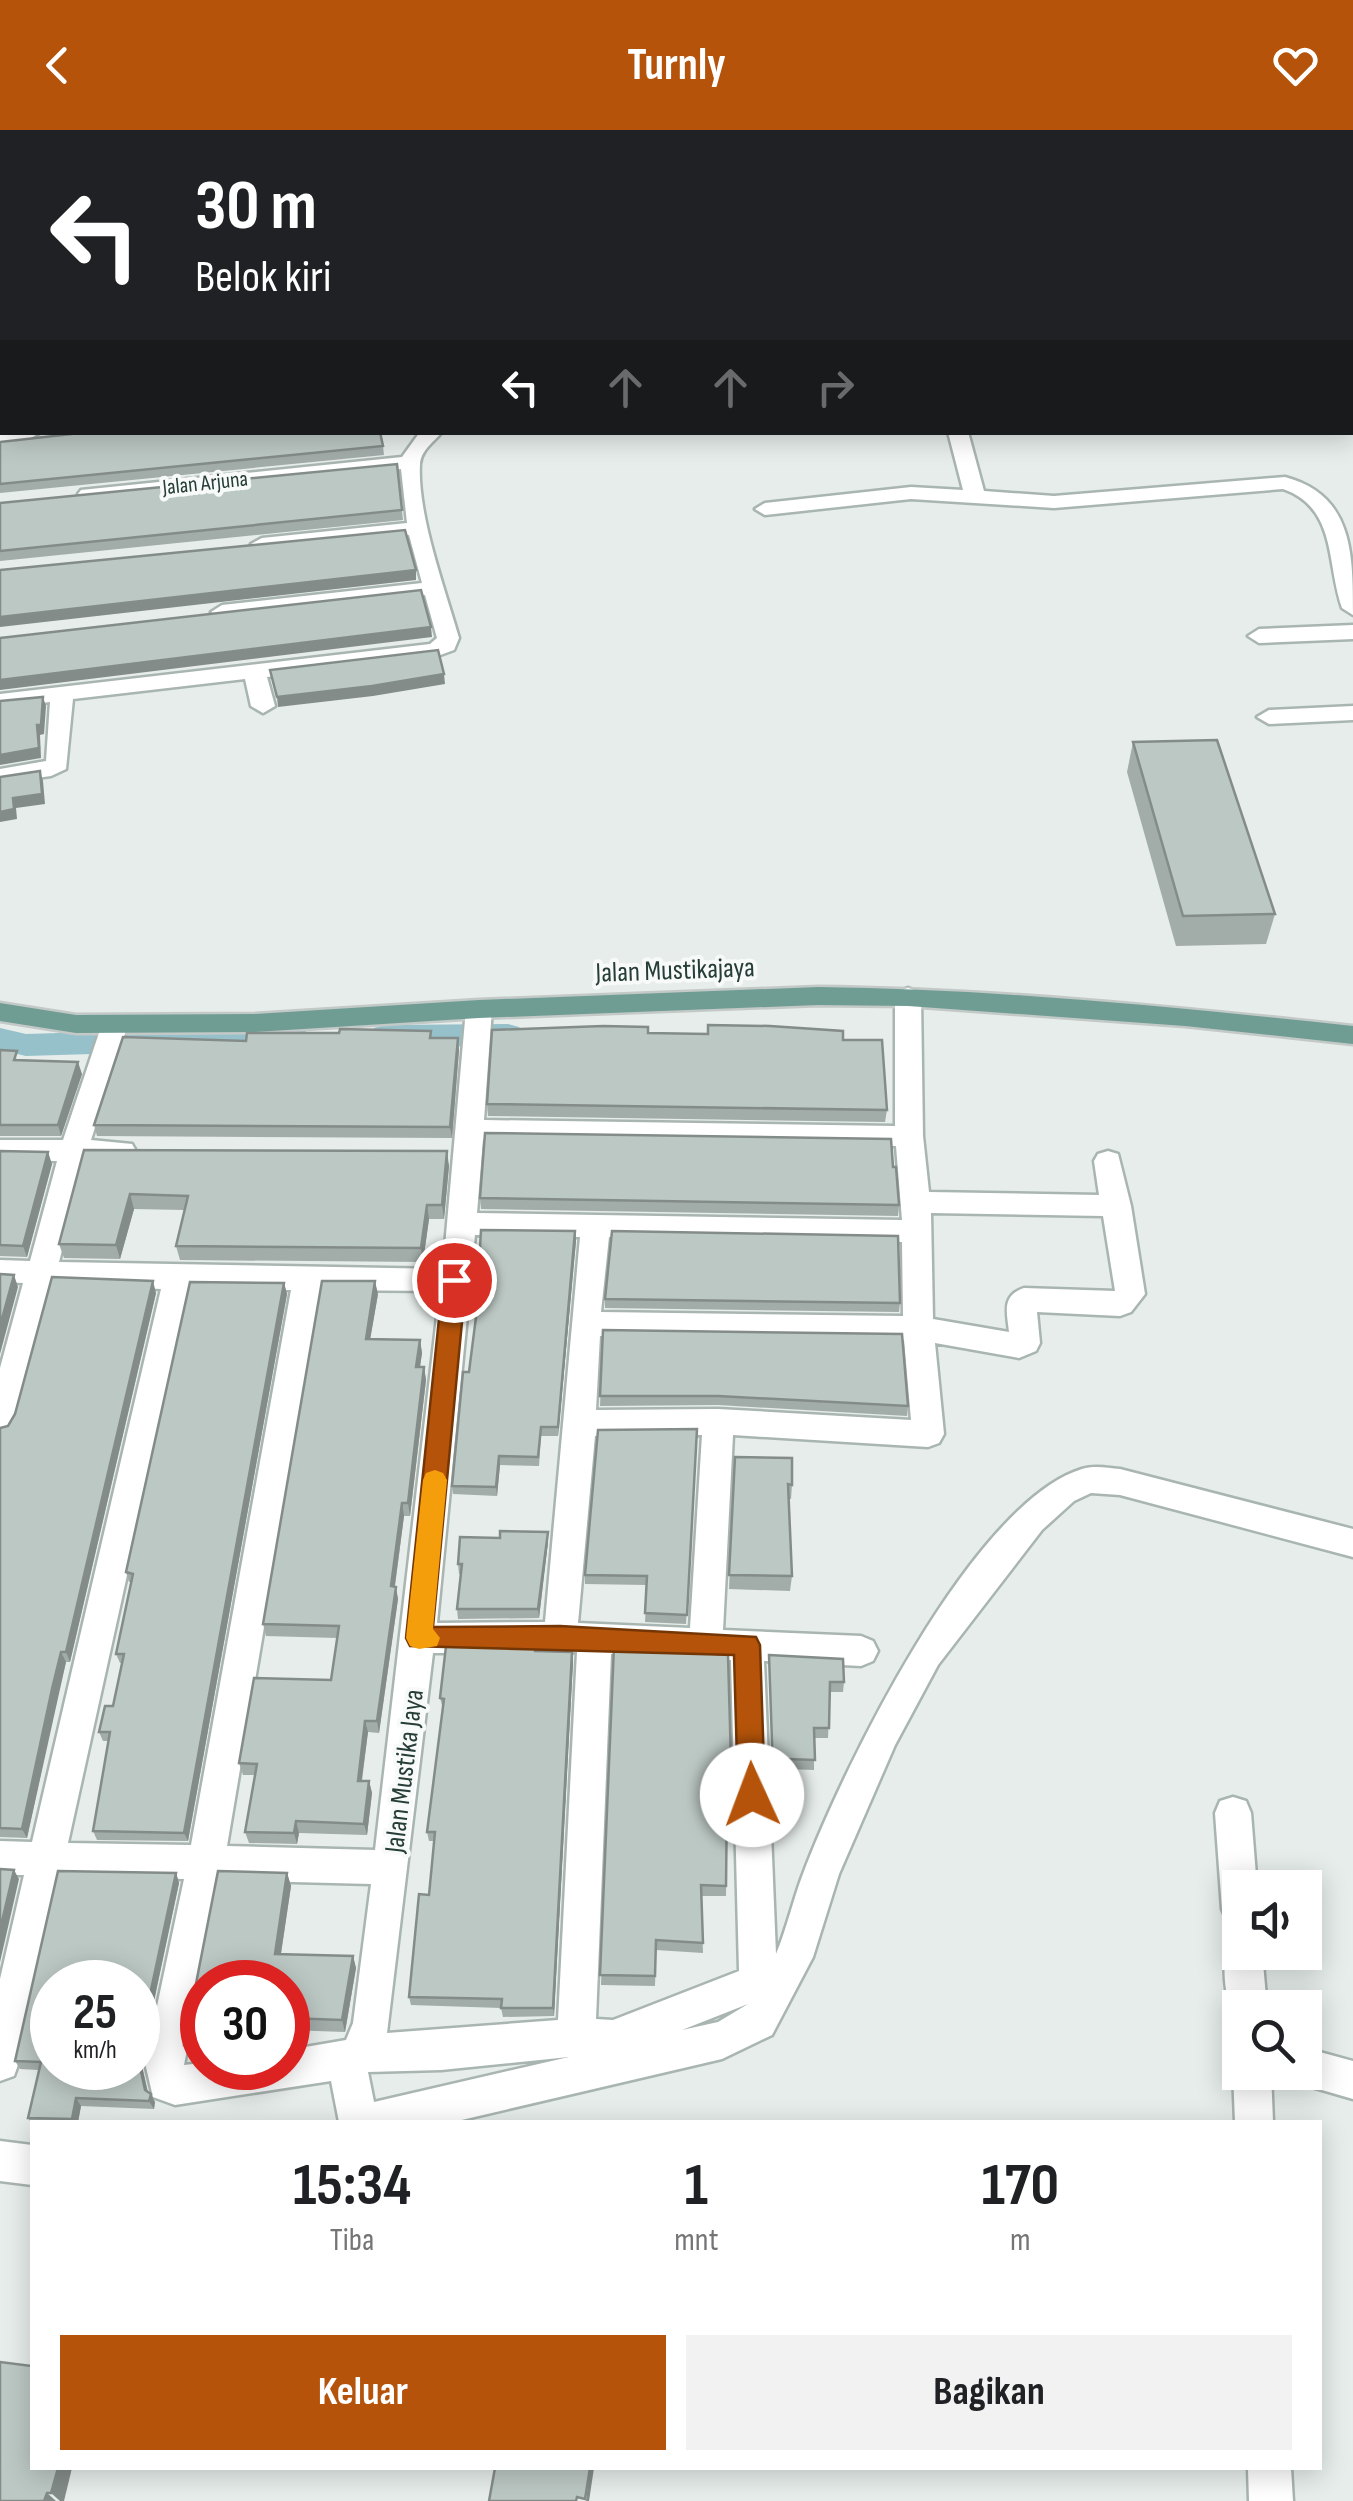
<!DOCTYPE html>
<html lang="id">
<style>
:root{--surface:#fff;--page:#f2f2f2;--text:#202124;--muted:#757577;--accent:#b45309}
body{margin:0;font-family:"Sofia Sans Condensed",sans-serif;background:var(--page);color:var(--text);height:100vh;display:flex;flex-direction:column;font-size:38px;white-space:nowrap}
*{box-sizing:border-box;margin:0}
p{font-size:32px;color:var(--muted)}
.icon{flex:none;width:55px;height:55px;fill:none;stroke:currentColor;stroke-width:2;stroke-linecap:round;stroke-linejoin:round}
.map{position:relative;flex:1;overflow:hidden}
.sheet{position:absolute;left:30px;top:1990px;width:1292px;height:350px;display:flex;flex-direction:column;background:var(--surface);border-radius:0px;box-shadow:0 5px 25px #0003}
.sheet>*{flex:none}
.guide{position:absolute;left:0px;top:0px;width:1355px;height:305px;box-shadow:0 5px 25px #0003;background:#202124;color:#fff;overflow:hidden}
.fabs{position:absolute;left:1222px;top:1740px;display:grid;gap:20px}
.fabs a{display:grid;place-items:center;width:100px;height:100px;border-radius:0px;background:var(--surface);box-shadow:0 5px 25px #0003;font-size:50px}
.speed{position:absolute;left:30px;top:1830px;display:flex;gap:20px;font-size:50px;font-weight:700;text-align:center}
.speed>*{display:grid;place-content:center;width:130px;height:130px;border-radius:50%;background:var(--surface);box-shadow:0 5px 25px #0003;line-height:1}
.speed small{font-size:25px;font-weight:400}
.speed .limit{border:15px solid #d22;background:#fff;color:#111}
.pin{position:absolute;display:grid;place-items:center;width:85px;height:85px;color:#fff;margin:-42px;border:5px solid #fff;border-radius:50%;box-shadow:0 2px 10px #0007}
.me{position:absolute;width:110px;margin:-55px;rotate:358deg;stroke-linejoin:round;filter:drop-shadow(0 0 8px #0008)}
.turn{display:flex;align-items:center;gap:35px;height:210px;padding:0 30px;font-size:45px}
.turn .icon{width:130px;height:130px;stroke-width:2.5}
.turn b{display:block;font-size:70px;line-height:85px}
.lanes{display:flex;align-items:center;height:95px;padding:0 30px;background:#0003;justify-content:center;gap:50px;direction:ltr}
.lanes .off{opacity:.35}
.eta{display:flex;justify-content:space-evenly;align-items:center;height:170px;text-align:center}
.eta b{font-size:60px;font-weight:700;line-height:70px}
.primary-button{display:flex;gap:20px;margin-top:auto;padding:20px 30px}
.primary-button a{flex:1;height:115px;border-radius:0px;background:var(--accent);color:#fff;font-size:40px;font-weight:700;line-height:115px;text-align:center}
.primary-button a+a{background:var(--page);color:var(--text)}
header{display:flex;justify-content:space-between;align-items:center;height:130px;padding:0 30px;background:var(--accent);color:#fff;font-size:45px;font-weight:700}
.map>svg:first-child{display:block}
</style>
<header><svg class="icon" aria-label="back" viewBox="0 0 24 24"><path d="M15 5l-7 7 7 7"/></svg>Turnly<svg class="icon" aria-label="heart" viewBox="0 0 24 24"><path d="M12 20l-8-8c-3-5 5-10 8-4 3-6 11-1 8 4z"/></svg></header>
<div class="map">
<svg width="1353" height="2371" viewBox="0 0 1353 2371">
<rect width="100%" height="100%" fill="#e6edea"/>
<g fill="none" stroke-linecap="round" stroke-linejoin="round">
<!-- canal -->
<g fill="#96c1cb" fill-rule="evenodd">
<polygon points="13,0 34,0 36,2 15,2"/>
<polygon points="2,38 2,50 0,51 0,39"/>
<polygon points="508,894 519,897 524,905 519,913 508,916 385,917 374,914 369,906 374,898 385,895"/>
<polygon points="293,896 304,899 309,907 304,915 293,918 26,926 0,920 0,898 26,904"/>
</g>
<defs>
<g id="minor">
<polygon points="62,0 79,0 80,2 63,2"/>
<polygon points="585,0 605,0 606,2 586,2"/>
<rect x="631" y="0" width="16" height="2"/>
<polygon points="889,0 906,0 907,2 890,2"/>
<polygon points="1043,0 1060,0 1061,2 1044,2"/>
<rect x="1352" y="273" width="1" height="13"/>
<polygon points="0,300 2,302 41,302 31,308 0,312"/>
<path d="M420,302H442C434,312 421,320 420,334C417,384 445,459 459,508L454,520L435,527L267,547L275,576L263,583L251,576L245,549L73,569L66,639L51,646L0,653V639L46,631L50,572L0,578V564L430,514L437,508L425,465L222,489L211,482L222,475L422,453L409,405L262,420L251,414L262,408L407,393L401,339L88,370L81,368L78,364L81,360L402,327Z"/>
<path d="M948,302H968L984,361L1054,366L1285,347C1353,365 1353,423 1353,485L1342,478C1326,432 1337,378 1283,359L1054,378L911,369L765,385L755,379L765,373L911,357L963,360Z"/>
<polygon points="1353,495 1353,509 1259,513 1248,506 1259,499"/>
<polygon points="1353,576 1353,590 1269,594 1257,587 1269,580"/>
<path d="M908,858L917,861L921,867L923,1006L929,1062L1099,1065L1094,1031L1098,1024L1108,1021L1118,1024L1131,1076L1145,1164L1131,1182L1120,1186L1037,1182L1040,1213L1036,1221L1019,1228L935,1213L944,1304L939,1313L928,1317L733,1305L723,1500L861,1506L873,1511L878,1521L873,1531L861,1536L764,1531L776,1824C787,1798 793,1770 803,1744C842,1640 972,1373 1082,1339C1094,1335 1108,1338 1120,1339L1353,1399V1427L1120,1365L1091,1363L1074,1371L1042,1400L938,1535L895,1615L839,1744L813,1827L772,1905L722,1929L453,1992H339L331,1951L175,1975L153,1967L145,1933L184,1749L60,1746L19,1932L14,1946L0,1951V1849L24,1745H0V1711L32,1712L161,1159L53,1154L16,1294L11,1303L0,1307V1238L23,1153L0,1152V1130L30,1131L57,1031L0,1030V1010H63L102,894L106,887H124L128,894L91,1010L132,1014L136,1021L132,1028L85,1031L59,1132L443,1139L466,879L470,873H488L492,879L484,990L895,996V867L899,861ZM483,1010L896,1016L902,1090L477,1083ZM931,1083L1103,1086L1115,1161L1024,1158C1001,1166 1007,1182 1009,1202L933,1189ZM475,1105L580,1107L545,1492L437,1493ZM609,1107L902,1112L903,1186L601,1182ZM190,1159L291,1160L191,1715L68,1713ZM321,1160L440,1161L375,1720L227,1716ZM600,1206L904,1210L911,1290L718,1279L596,1280ZM702,1305L690,1498L578,1493L595,1306ZM577,1522L558,1890L387,1903L433,1523ZM611,1524L731,1530L739,1841L613,1890L596,1889ZM220,1750L371,1754L353,1893L346,1910L288,1920V1938H202V1933L184,1935ZM748,1874L718,1892L682,1900ZM569,1927L374,1972L368,1942L441,1940Z"/>
<polygon points="1233,1667 1246,1671 1251,1683 1257,1758 1240,1758 1240,1796 1227,1791 1222,1779 1215,1683 1220,1671"/>
<path d="M1240,1805V1822H1262L1267,1878H1240V1893L1235,1891C1225,1869 1220,1832 1230,1809Z"/>
<polygon points="1305,1918 1353,1931 1353,1969 1291,1951 1288,1942 1305,1942"/>
<polygon points="1238,1928 1240,1942 1271,1942 1273,1992 1235,1992 1233,1942"/>
<polygon points="0,2011 32,2015 32,2055 0,2051"/>
<polygon points="1248,2338 1291,2338 1293,2371 1249,2371"/>
</g>
<g id="major">
<polygon points="0,0 13,0 0,6"/>
<path d="M818,857C997,859 1175,877 1353,896V914L1185,896L908,876L818,875L479,888L255,902L76,903L0,891V873L76,885L255,884L479,870Z"/>
</g>
</defs>
<!-- minor casing -->
<use href="#minor" stroke="#a9b5b1" stroke-width="5"/>
<!-- major casing -->
<use href="#major" stroke="#c3c9c7" stroke-width="5"/>
<!-- minor -->
<use href="#minor" fill="#fff" fill-rule="evenodd"/>
<!-- major -->
<use href="#major" fill="#709d93" fill-rule="evenodd"/>
</g>
<!-- wall -->
<g fill="#a2aca9">
<polygon points="0,312 383,316 384,325 0,363"/>
<polygon points="397,334 403,390 0,431 0,373"/>
<polygon points="1133,612 1275,784 1266,814 1176,816 1127,642"/>
<polygon points="431,901 432,908 459,920 452,1008 97,1006 94,995 246,911"/>
<polygon points="648,903 843,910 887,980 885,992 488,986 487,974"/>
<polygon points="0,920 21,931 82,944 61,1006 0,1006"/>
<polygon points="84,1020 449,1036 444,1089 429,1089 423,1132 180,1130 176,1116 184,1080 134,1079 120,1129 64,1128 59,1114"/>
<polygon points="0,1021 52,1034 27,1127 0,1126"/>
<polygon points="480,1068 899,1075 898,1086 481,1079"/>
<polygon points="575,1101 576,1111 558,1306 541,1306 539,1336 500,1335 497,1366 453,1364 452,1356 469,1242"/>
<polygon points="284,1153 287,1164 188,1711 97,1710 93,1701 109,1611 103,1611 99,1602 113,1576 122,1533 120,1533 116,1524 132,1452 129,1452 126,1442"/>
<polygon points="156,1163 70,1532 66,1532 57,1569 27,1708 0,1707 0,1298 8,1296"/>
<polygon points="378,1164 370,1209 420,1210 422,1223 420,1237 424,1237 426,1250 410,1386 404,1386 395,1456 398,1469 379,1603 368,1602 362,1651 369,1651 372,1663 367,1705 299,1703 297,1714 249,1713 245,1702 255,1645 243,1645 239,1633 331,1550 337,1508 266,1506 263,1494"/>
<polygon points="605,1169 900,1173 899,1182 605,1178"/>
<polygon points="603,1200 908,1276 907,1286 718,1275 600,1276"/>
<polygon points="697,1299 686,1494 645,1492 647,1455 585,1454 585,1445"/>
<polygon points="735,1327 792,1355 791,1369 788,1369 792,1446 790,1461 729,1459"/>
<polygon points="500,1408 548,1412 539,1488 458,1489 457,1479 461,1444 459,1444 458,1434"/>
<polygon points="535,1516 536,1521 573,1532 554,1886 503,1887 501,1878 411,1875 409,1867 429,1765 434,1711 429,1711 427,1702 443,1579 440,1568"/>
<polygon points="614,1516 732,1666 731,1677 727,1677 726,1766 701,1766 703,1823 656,1820 655,1856 601,1855"/>
<polygon points="769,1525 844,1552 843,1562 830,1562 828,1608 814,1608 814,1640 787,1639 787,1679 774,1679"/>
<polygon points="218,1741 287,1743 291,1756 281,1824 353,1826 356,1838 345,1902 288,1900 288,1852 202,1852 202,1927 189,1927 184,1915"/>
<polygon points="176,1743 179,1753 141,1932 148,1962 155,1972 154,1979 81,1976 78,1992 32,1992 32,1994 28,1988 39,1940 20,1939 15,1931"/>
</g>
<!-- shaded-wall -->
<g fill="#848c89">
<polygon points="416,440 416,450 0,497 0,487"/>
<polygon points="431,497 432,507 0,560 0,550"/>
<polygon points="444,544 445,554 373,566 278,577 277,567"/>
<polygon points="43,567 46,576 44,604 40,605 41,628 0,635 0,625 37,595"/>
<polygon points="40,641 43,651 45,674 16,678 17,689 0,692 0,682"/>
<polygon points="458,908 459,920 452,1008 450,997"/>
<polygon points="78,932 82,944 61,1006 58,995"/>
<polygon points="447,1021 449,1036 444,1089 442,1075"/>
<polygon points="48,1022 52,1034 27,1127 23,1116"/>
<polygon points="130,1064 134,1079 120,1129 116,1115"/>
<polygon points="427,1075 429,1089 423,1132 421,1118"/>
<polygon points="575,1101 576,1111 558,1306 558,1297"/>
<polygon points="14,1145 18,1157 0,1224 0,1196"/>
<polygon points="153,1151 156,1163 70,1532 66,1522"/>
<polygon points="375,1151 378,1164 368,1222 366,1209"/>
<polygon points="284,1153 287,1164 188,1711 184,1703"/>
<polygon points="420,1210 422,1223 418,1250 416,1237"/>
<polygon points="424,1237 426,1250 410,1386 408,1373"/>
<polygon points="499,1326 500,1335 497,1366 496,1357"/>
<polygon points="402,1373 404,1386 393,1469 391,1456"/>
<polygon points="548,1402 548,1412 539,1488 538,1479"/>
<polygon points="396,1457 398,1469 379,1603 377,1591"/>
<polygon points="61,1522 66,1532 27,1708 22,1699"/>
<polygon points="572,1522 573,1532 554,1886 553,1878"/>
<polygon points="365,1591 368,1602 360,1662 358,1651"/>
<polygon points="369,1651 372,1663 367,1705 364,1694"/>
<polygon points="296,1691 299,1703 297,1714 294,1703"/>
<polygon points="14,1740 19,1749 0,1832 0,1800"/>
<polygon points="176,1743 179,1753 141,1932 149,1968 145,1960 138,1921"/>
<polygon points="287,1743 291,1756 279,1836 275,1824"/>
<polygon points="353,1826 356,1838 345,1902 342,1890"/>
<polygon points="151,1964 155,1972 154,1979 149,1971"/>
<polygon points="76,1968 81,1976 78,1992 74,1992 72,1989"/>
<polygon points="58,2338 72,2338 64,2371 60,2371 51,2363"/>
<polygon points="590,2338 594,2338 589,2371 586,2371"/>
<polygon points="47,2363 56,2371 44,2371"/>
</g>
<!-- building -->
<g fill="#bcc8c4" stroke="#848c89" stroke-width="2.5">
<polygon points="112,0 582,0 586,2 104,2"/>
<polygon points="0,104 2,104 2,158 0,149"/>
<polygon points="2,162 2,210 0,209 0,163"/>
<polygon points="2,222 2,277 0,278 0,224"/>
<polygon points="89,302 380,302 383,316 0,354 0,312"/>
<polygon points="397,334 402,380 0,421 0,373"/>
<polygon points="405,400 416,440 0,487 0,440"/>
<polygon points="421,460 431,497 0,550 0,508"/>
<polygon points="438,520 444,544 372,556 277,567 270,540"/>
<polygon points="43,567 41,595 37,595 39,618 0,625 0,571"/>
<polygon points="1217,610 1275,784 1183,786 1133,612"/>
<polygon points="40,641 42,664 13,668 14,679 0,682 0,647"/>
<polygon points="708,895 770,896 843,901 843,910 882,910 887,980 487,974 492,900 603,896 648,897 648,903 708,904"/>
<polygon points="340,899 431,901 430,908 458,908 450,997 94,995 123,907 246,911 247,903 339,903"/>
<polygon points="0,920 17,921 14,930 78,932 58,995 0,995"/>
<polygon points="485,1003 891,1009 893,1037 896,1037 899,1075 480,1068"/>
<polygon points="84,1020 447,1021 442,1075 427,1075 421,1118 176,1116 188,1066 130,1064 116,1115 59,1114"/>
<polygon points="0,1021 48,1022 23,1116 0,1115"/>
<polygon points="481,1100 575,1101 558,1297 541,1297 538,1327 499,1326 496,1357 452,1356 463,1242 469,1242 476,1187"/>
<polygon points="612,1101 898,1106 900,1173 605,1169"/>
<polygon points="0,1144 14,1145 0,1196"/>
<polygon points="52,1147 153,1151 66,1522 61,1522 52,1559 22,1699 0,1698 0,1298 8,1296 15,1284"/>
<polygon points="322,1151 375,1151 366,1209 420,1210 416,1237 424,1237 408,1373 402,1373 391,1456 396,1457 377,1591 365,1591 358,1651 369,1651 364,1694 296,1691 294,1703 245,1702 257,1634 239,1633 254,1548 331,1550 339,1496 263,1494"/>
<polygon points="190,1152 284,1153 184,1703 93,1701 110,1602 99,1602 105,1576 113,1576 124,1524 116,1524 133,1444 126,1442"/>
<polygon points="603,1200 902,1204 908,1276 718,1266 600,1266"/>
<polygon points="697,1299 687,1485 645,1483 647,1446 585,1445 598,1300"/>
<polygon points="735,1327 792,1328 792,1355 788,1354 792,1446 729,1445"/>
<polygon points="500,1401 548,1402 538,1479 457,1479 462,1434 458,1434 460,1407 500,1408"/>
<polygon points="446,1516 535,1516 535,1521 572,1522 553,1878 501,1878 502,1869 409,1867 419,1764 429,1765 435,1702 427,1702 444,1569 440,1568"/>
<polygon points="614,1516 728,1525 732,1666 727,1666 726,1756 701,1755 703,1813 656,1810 655,1846 600,1845"/>
<polygon points="769,1525 843,1529 844,1552 830,1552 829,1598 814,1598 815,1630 787,1629 787,1670 774,1670"/>
<polygon points="0,1739 14,1740 0,1800"/>
<polygon points="58,1741 176,1743 138,1921 138,1852 52,1852 52,1938 138,1938 138,1927 145,1960 151,1964 149,1971 76,1968 72,1989 28,1988 41,1932 15,1931"/>
<polygon points="218,1741 287,1743 275,1824 353,1826 342,1890 288,1888 288,1852 202,1852 202,1916 184,1915"/>
<polygon points="0,2232 32,2236 32,2338 58,2338 51,2363 47,2363 44,2371 0,2371"/>
<polygon points="495,2338 590,2338 585,2369 577,2367 576,2371 489,2371"/>
</g>
<!-- route -->
<polygon fill="#b45309" stroke="#753606" stroke-width="2.5" points="454,1142 466,1150 433,1497 560,1496 756,1507 760,1515 765,1665 761,1673 752,1677 742,1673 738,1665 734,1525 410,1516 406,1508 443,1150"/>
<!-- slow -->
<polygon fill="#f59e0b" points="435,1340 443,1343 447,1350 433,1499 440,1508 437,1516 419,1519 410,1516 406,1508 423,1350 426,1343"/>
<g text-anchor="middle" stroke-width="8" stroke-linejoin="round" paint-order="stroke">
<!-- far-street labels -->
<g font-size="22" fill="#273d38" stroke="#f7faf8">
<text transform="translate(205 352) rotate(-6)" y="8">Jalan Arjuna</text>
</g>
<!-- street labels -->
<g font-size="28" fill="#273d38" stroke="#f7faf8">
<text transform="translate(675 839) rotate(-2)" y="10">Jalan Mustikajaya</text>
<text transform="translate(403 1641) rotate(-83)" y="10">Jalan Mustika Jaya</text>
</g>
</g>
</svg>
<div class="fabs">
<a><svg class="icon" aria-label="sound" viewBox="0 0 24 24"><path d="M4 9h4l5-4v14l-5-4H4zM17 9q2 3 0 6"/></svg></a>
<a><svg class="icon" aria-label="search" viewBox="0 0 24 24"><circle cx="10" cy="10" r="6"/><path d="M15 15l6 6"/></svg></a>
</div>
<div class="speed"><div>25<small>km/h</small></div><div class="limit">30</div></div>
<div class="pin" style="left:454px;top:1150px;background:#d93025"><svg class="icon" aria-label="arrive" viewBox="0 0 24 24"><path d="M6 21V4h12l-3 4 3 4H6"/></svg></div>
<svg class="me" style="left:752px;top:1665px" viewBox="-20 -20 40 40"><circle r="19" fill="#fff"/><path d="M0-13L10 11 0 6-10 11z" fill="#b45309"/></svg>
<div class="guide">
<div class="turn"><svg class="icon" aria-label="left" viewBox="0 0 24 24"><path d="M17 20v-9H6M10 6l-5 5 5 5"/></svg><div><b>30 m</b>Belok kiri</div></div>
<div class="lanes"><svg class="icon" aria-label="left" viewBox="0 0 24 24"><path d="M17 20v-9H6M10 6l-5 5 5 5"/></svg><svg class="icon off" aria-label="ahead" viewBox="0 0 24 24"><path d="M12 20V5M6 11l6-6 6 6"/></svg><svg class="icon off" aria-label="ahead" viewBox="0 0 24 24"><path d="M12 20V5M6 11l6-6 6 6"/></svg><svg class="icon off" aria-label="right" viewBox="0 0 24 24"><path d="M7 20v-9h11M14 6l5 5-5 5"/></svg></div>
</div>
<section class="sheet">
<div class="eta">
<div><b>15:34</b><p>Tiba</p></div>
<div><b>1</b><p>mnt</p></div>
<div><b>170</b><p>m</p></div>
</div>
<div class="primary-button"><a>Keluar</a><a>Bagikan</a></div>
</section>
</div>
